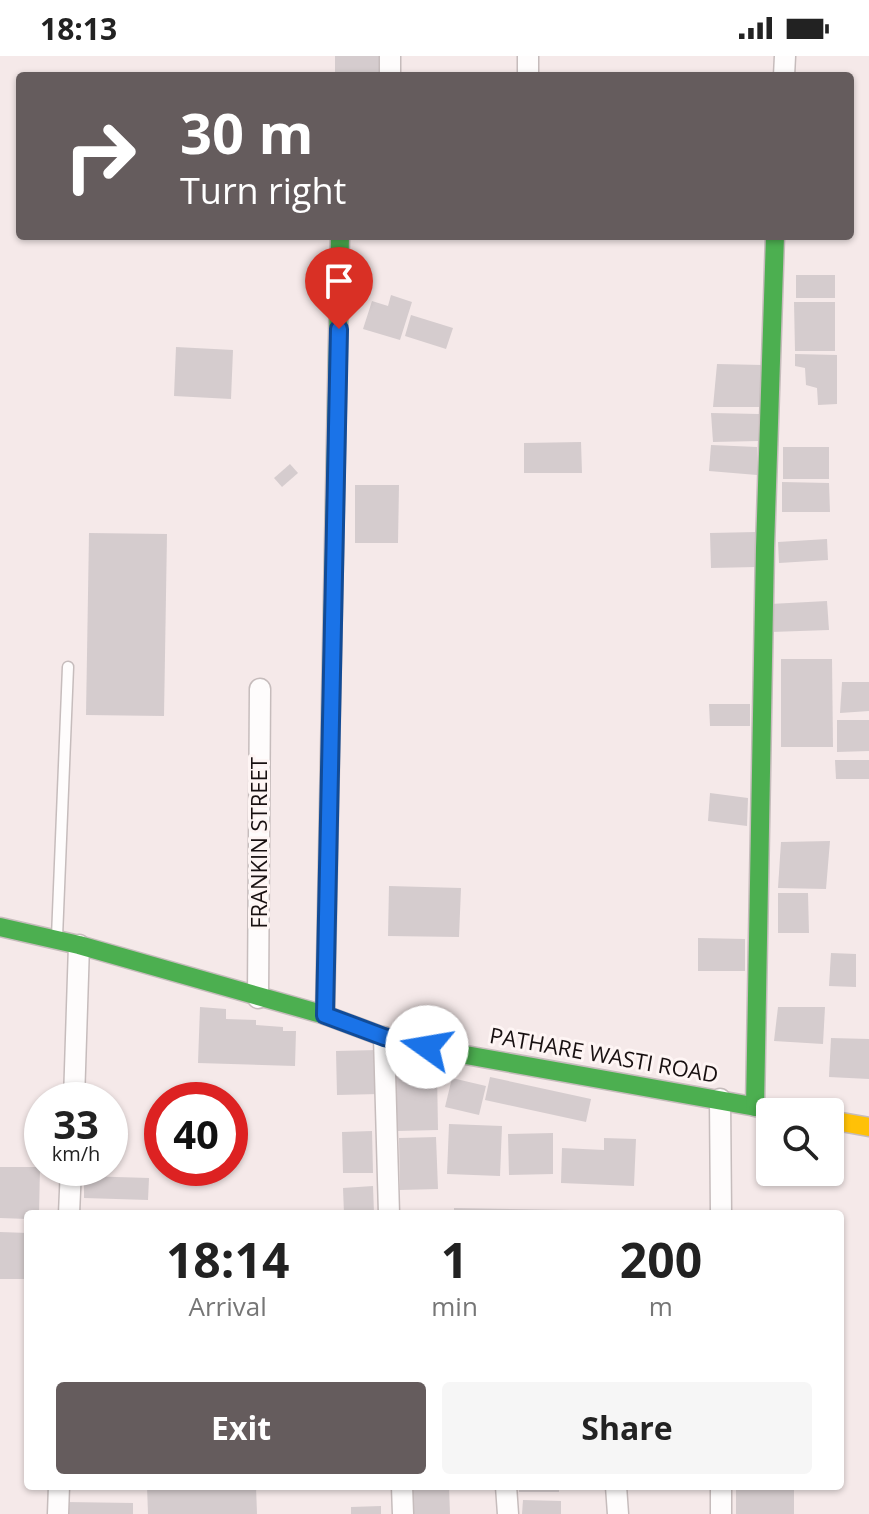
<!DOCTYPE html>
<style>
:root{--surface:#fff;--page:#f6f6f6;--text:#222;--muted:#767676;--accent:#655c5d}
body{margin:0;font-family:"Open Sans",sans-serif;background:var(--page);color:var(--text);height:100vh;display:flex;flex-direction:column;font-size:30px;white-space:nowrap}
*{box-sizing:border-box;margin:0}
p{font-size:26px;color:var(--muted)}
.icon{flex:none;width:44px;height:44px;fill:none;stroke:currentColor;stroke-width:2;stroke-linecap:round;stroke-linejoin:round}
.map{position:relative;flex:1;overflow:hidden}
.side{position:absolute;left:24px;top:1154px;width:820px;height:280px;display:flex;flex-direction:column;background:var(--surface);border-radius:8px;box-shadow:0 2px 6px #0004}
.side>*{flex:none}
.hud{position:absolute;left:16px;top:16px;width:838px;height:168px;border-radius:8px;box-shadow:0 2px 6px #0004;background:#655c5d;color:#fff;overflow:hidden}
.fabs{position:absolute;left:756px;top:1042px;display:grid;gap:16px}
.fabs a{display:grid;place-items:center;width:88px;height:88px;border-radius:8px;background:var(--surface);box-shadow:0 2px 6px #0004;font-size:40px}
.speed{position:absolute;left:24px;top:1026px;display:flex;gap:16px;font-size:40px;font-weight:700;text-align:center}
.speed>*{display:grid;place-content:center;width:104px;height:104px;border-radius:50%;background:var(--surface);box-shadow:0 2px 6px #0004;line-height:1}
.speed small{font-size:20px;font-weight:400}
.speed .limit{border:12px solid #d22;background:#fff;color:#111}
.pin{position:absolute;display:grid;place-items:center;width:68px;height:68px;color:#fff;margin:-82px -34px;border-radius:50% 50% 50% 0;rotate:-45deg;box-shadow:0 0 8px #0007}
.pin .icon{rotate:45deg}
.me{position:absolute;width:88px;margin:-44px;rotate:283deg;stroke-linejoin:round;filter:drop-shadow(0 0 6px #0008)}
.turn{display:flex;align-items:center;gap:28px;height:168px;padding:0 32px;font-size:36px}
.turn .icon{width:104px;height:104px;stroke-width:2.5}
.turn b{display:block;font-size:56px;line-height:68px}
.eta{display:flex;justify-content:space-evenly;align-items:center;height:136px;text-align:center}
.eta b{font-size:48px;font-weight:700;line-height:56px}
.cta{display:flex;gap:16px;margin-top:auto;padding:16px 32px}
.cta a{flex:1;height:92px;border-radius:8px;background:var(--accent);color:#fff;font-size:32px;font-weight:700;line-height:92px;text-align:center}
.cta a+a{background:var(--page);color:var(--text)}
.status{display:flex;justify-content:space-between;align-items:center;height:56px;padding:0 40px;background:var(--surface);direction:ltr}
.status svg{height:22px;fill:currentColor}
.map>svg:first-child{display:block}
</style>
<div class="status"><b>18:13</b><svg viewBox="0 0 49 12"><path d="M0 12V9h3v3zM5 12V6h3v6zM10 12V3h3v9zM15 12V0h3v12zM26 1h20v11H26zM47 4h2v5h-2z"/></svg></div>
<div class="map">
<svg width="869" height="1458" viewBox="0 0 869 1458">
<rect width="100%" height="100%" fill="#f5e9e9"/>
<!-- building -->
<g fill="#d5ccce">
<polygon points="335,0 380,0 381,16 335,17"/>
<rect x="796" y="219" width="39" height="23"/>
<polygon points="391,239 412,246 400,284 363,273 372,245 388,250"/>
<polygon points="794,246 835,246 835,295 795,295"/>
<polygon points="411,259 453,272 446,293 405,280"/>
<polygon points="176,291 233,294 231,343 174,340"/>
<polygon points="795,298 837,299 837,348 818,349 817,332 806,329 805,312 795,310"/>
<polygon points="717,308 762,309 761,351 713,351"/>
<polygon points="711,357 759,358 758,385 713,386"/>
<polygon points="581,386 582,417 524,417 524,387"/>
<polygon points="711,389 757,391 757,419 709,415"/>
<rect x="783" y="391" width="46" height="32"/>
<polygon points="290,408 298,417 282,431 274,422"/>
<polygon points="782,426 829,427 830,456 782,456"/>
<polygon points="355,429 399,429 398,487 355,487"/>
<polygon points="756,476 756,511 711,512 710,477"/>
<polygon points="89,477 167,478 164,660 86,659"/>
<polygon points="827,483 828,504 779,507 778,486"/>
<polygon points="827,545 829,574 771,576 770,548"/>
<polygon points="781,603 832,603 833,691 781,691"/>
<polygon points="842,626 869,626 869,655 840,657"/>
<polygon points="709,648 750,648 750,670 710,670"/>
<polygon points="837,664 869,664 869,695 837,696"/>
<polygon points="835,704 869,704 869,723 836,723"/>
<polygon points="710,737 748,742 747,770 708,765"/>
<polygon points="830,785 826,833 778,832 781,786"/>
<polygon points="389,830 461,832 459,881 388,880"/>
<polygon points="778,837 808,837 809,877 778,877"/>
<polygon points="698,882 745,883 745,915 698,915"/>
<polygon points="831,897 856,898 856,931 829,930"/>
<polygon points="200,951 226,953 226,963 256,964 256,969 283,971 283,975 296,975 295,1010 198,1007"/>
<polygon points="778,951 825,951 823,988 774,985"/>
<polygon points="831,982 869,983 869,1023 829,1021"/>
<polygon points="378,994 379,1038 337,1039 336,995"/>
<polygon points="396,1016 437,1016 438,1074 397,1075"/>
<polygon points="490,1021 591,1043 586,1066 485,1044"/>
<polygon points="452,1022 486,1030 479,1059 445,1051"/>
<polygon points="449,1068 502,1070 500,1120 447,1118"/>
<polygon points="372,1075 373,1117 343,1117 342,1076"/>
<polygon points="553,1077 553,1118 509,1119 508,1078"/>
<polygon points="436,1081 438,1133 400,1134 399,1082"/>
<polygon points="604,1082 636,1083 634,1130 561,1127 562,1092 604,1094"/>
<polygon points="0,1111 40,1111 39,1158 28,1158 28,1163 0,1162"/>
<polygon points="84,1120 149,1122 148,1144 84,1142"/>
<polygon points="373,1130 374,1158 344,1158 343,1132"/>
<polygon points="454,1152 632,1155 632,1158 454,1158"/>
<polygon points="0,1176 28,1177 28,1223 0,1223"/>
<polygon points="147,1430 256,1430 257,1458 148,1458"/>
<polygon points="409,1430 449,1430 450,1458 409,1458"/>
<rect x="519" y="1430" width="40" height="6"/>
<rect x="736" y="1430" width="58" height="28"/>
<polygon points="523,1444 561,1445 561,1458 522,1458"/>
<polygon points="66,1446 133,1447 133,1458 66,1458"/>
<polygon points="381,1450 381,1458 351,1458 351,1451"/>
</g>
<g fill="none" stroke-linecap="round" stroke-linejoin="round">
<defs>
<polyline id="lane" points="57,881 68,611"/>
<g id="street">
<polyline points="390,20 390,0"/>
<polyline points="528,20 528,0"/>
<polyline points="784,20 785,0"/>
<polyline points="258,942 260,633"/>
<polyline points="384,981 389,1158"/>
<polyline points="720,1043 721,1158"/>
<polyline points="74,1044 79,889"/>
<polyline points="69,1158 71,1112"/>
<polyline points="402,1430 403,1458"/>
<polyline points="506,1430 508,1458"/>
<polyline points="616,1430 618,1458"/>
<polyline points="58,1458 59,1430"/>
<polyline points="721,1458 721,1430"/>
</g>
<g id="fast">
<polyline points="0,871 79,889 325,959 384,981 449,996 785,1056"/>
<polyline points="325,959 340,180"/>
<polyline points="755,1051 765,492 775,180"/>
</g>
<polyline id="slow" points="830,1064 869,1071"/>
</defs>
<!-- lane casing -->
<use href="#lane" stroke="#c6bcbc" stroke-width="13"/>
<!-- street casing -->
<use href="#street" stroke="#c6bcbc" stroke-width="23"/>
<!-- fast casing -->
<use href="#fast" stroke="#c6bcbc" stroke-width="21"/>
<!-- slow casing -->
<use href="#slow" stroke="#c6bcbc" stroke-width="21"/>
<!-- lane -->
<use href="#lane" stroke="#fefcfc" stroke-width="10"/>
<!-- street -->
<use href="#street" stroke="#fefcfc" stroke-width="20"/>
<!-- fast -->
<use href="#fast" stroke="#4caf50" stroke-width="18"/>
<!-- slow -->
<use href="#slow" stroke="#ffc107" stroke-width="18"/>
</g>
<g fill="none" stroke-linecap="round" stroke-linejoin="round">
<defs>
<polyline id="route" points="339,273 325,959 384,981 427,991"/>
</defs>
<!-- route casing -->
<use href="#route" stroke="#114b97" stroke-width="20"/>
<!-- route -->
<use href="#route" stroke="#1a73e8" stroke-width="14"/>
</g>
<g text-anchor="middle" stroke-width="6" stroke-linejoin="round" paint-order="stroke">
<!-- street labels -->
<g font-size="22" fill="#181011" stroke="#fef5f4">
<text transform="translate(259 787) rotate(-90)" y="8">FRANKIN STREET</text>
<text transform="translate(604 999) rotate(10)" y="8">PATHARE WASTI ROAD</text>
</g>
</g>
</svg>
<div class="fabs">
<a><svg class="icon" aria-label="search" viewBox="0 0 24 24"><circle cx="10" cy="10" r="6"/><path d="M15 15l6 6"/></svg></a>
</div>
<div class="speed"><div>33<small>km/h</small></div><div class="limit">40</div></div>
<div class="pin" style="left:339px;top:273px;background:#d93025"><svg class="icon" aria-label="arrive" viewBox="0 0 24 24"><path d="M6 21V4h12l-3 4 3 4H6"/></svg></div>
<svg class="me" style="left:427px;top:991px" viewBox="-20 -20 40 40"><circle r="19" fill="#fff"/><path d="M0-13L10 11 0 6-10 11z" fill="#1a73e8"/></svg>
<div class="hud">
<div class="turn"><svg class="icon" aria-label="right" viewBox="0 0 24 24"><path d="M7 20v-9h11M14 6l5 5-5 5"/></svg><div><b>30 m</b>Turn right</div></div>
</div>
<section class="side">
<div class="eta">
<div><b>18:14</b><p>Arrival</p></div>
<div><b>1</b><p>min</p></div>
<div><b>200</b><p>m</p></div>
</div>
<div class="cta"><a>Exit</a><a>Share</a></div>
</section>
</div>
